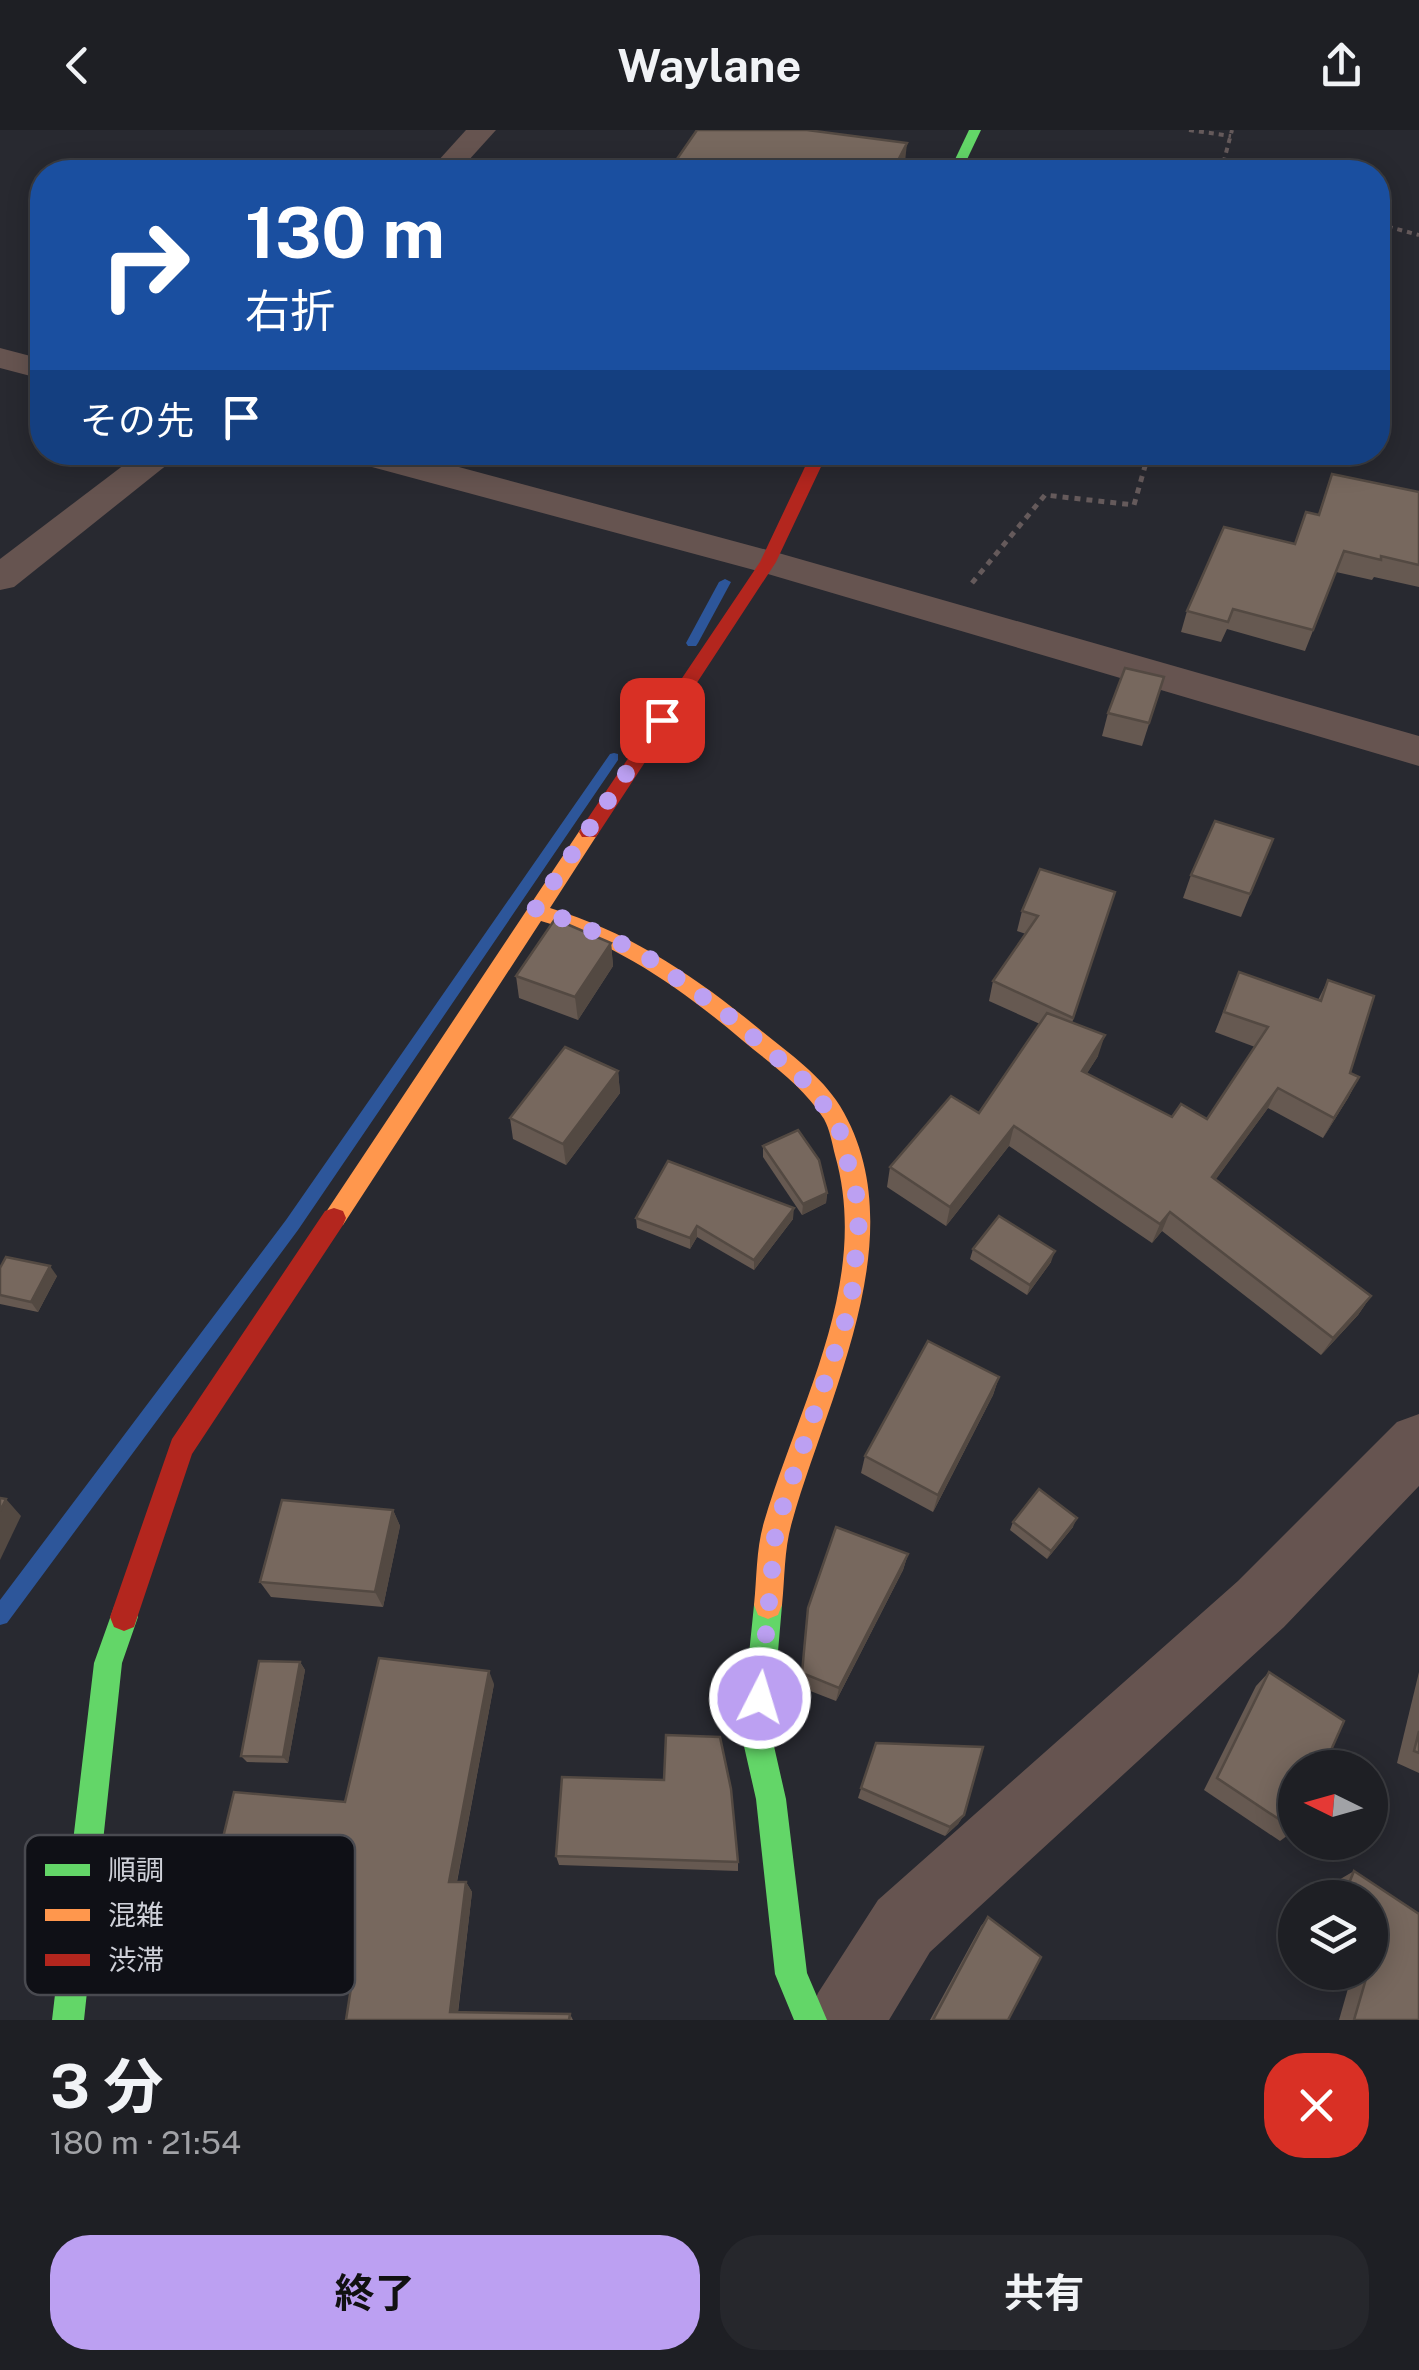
<!DOCTYPE html>
<html lang="ja">
<meta charset="utf-8">
<style>
:root{--surface:#1e1f24;--page:#26272c;--text:#f1f3f6;--muted:#a1a2a6;--line:#3c3d41;--accent:#bca0f2}
body{margin:0;font-family:"Public Sans","Noto Sans JP",sans-serif;background:var(--page);color:var(--text);height:100vh;display:flex;flex-direction:column;font-size:38px;white-space:nowrap}
*{box-sizing:border-box;margin:0}
p{font-size:32px;color:var(--muted)}
.icon{flex:none;width:55px;height:55px;fill:none;stroke:currentColor;stroke-width:2;stroke-linecap:round;stroke-linejoin:round}
.map{position:relative;height:1890px;overflow:hidden}
.side{display:flex;flex-direction:column;background:var(--surface);flex:1}
.side>*{flex:none}
.guide{position:absolute;left:30px;top:30px;width:1360px;height:305px;border-radius:40px;box-shadow:0 5px 25px #0003,0 0 0 2px var(--line);background:#1a4fa0;color:#fff;overflow:hidden}
.needle{width:65px;rotate:275deg}
.fabs{position:absolute;left:1278px;top:1620px;display:grid;gap:20px}
.fabs a{display:grid;place-items:center;width:110px;height:110px;border-radius:50%;background:var(--surface);box-shadow:0 5px 25px #0003,0 0 0 2px var(--line);font-size:50px}
.pin{position:absolute;display:grid;place-items:center;width:85px;height:85px;color:#fff;margin:-42px;border-radius:20px;box-shadow:0 5px 15px #0006}
.me{position:absolute;width:110px;margin:-55px;rotate:5deg;stroke-linejoin:round;filter:drop-shadow(0 0 8px #0008)}
.turn{display:flex;align-items:center;gap:35px;height:210px;padding:0 50px;font-size:45px}
.turn .icon{width:130px;height:130px;stroke-width:2.5}
.turn b{display:block;font-size:70px;line-height:85px}
.then{display:flex;align-items:center;height:95px;padding:0 50px;background:#0003;gap:20px;font-size:38px}
.round{display:grid;place-items:center;flex:none;width:105px;height:105px;border-radius:40px;background:var(--page)}
.summary{display:flex;align-items:center;justify-content:space-between;height:170px;padding:0 50px}
h1{font-size:60px;font-weight:700;line-height:75px}
.button{display:flex;gap:20px;margin-top:auto;padding:20px 50px}
.button a{flex:1;height:115px;border-radius:40px;background:var(--accent);color:#111;font-size:40px;font-weight:700;line-height:115px;text-align:center}
.button a+a{background:var(--page);color:var(--text)}
header{display:flex;justify-content:space-between;align-items:center;height:130px;padding:0 50px;background:var(--surface);font-size:45px;font-weight:700}
.map>svg:first-child{display:block}
</style>
<header><svg class="icon" aria-label="back" viewBox="0 0 24 24"><path d="M15 5l-7 7 7 7"/></svg>Waylane<svg class="icon" aria-label="share" viewBox="0 0 24 24"><path d="M12 15V3M7 8l5-5 5 5M5 13v7h14v-7"/></svg></header>
<div class="map">
<svg width="1419" height="1890" viewBox="0 0 1419 1890">
<rect width="100%" height="100%" fill="#282930"/>
<g fill="none" stroke-linecap="round" stroke-linejoin="round">
<!-- stream -->
<g fill="#2d569a" fill-rule="evenodd">
<polygon points="725,449 731,452 698,513 696,516 688,516 686,513 719,452"/>
<polygon points="614,623 618,624 618,630 298,1100 7,1493 0,1495 0,1470 286,1090 610,624"/>
</g>
<!-- path-far1 -->
<g stroke="#655a5b" stroke-width="4" stroke-dasharray="5 5" stroke-linecap="butt">
<polyline points="1189,0 1231,6"/>
<polyline points="1221,42 1232,0"/>
<polyline points="1378,94 1419,105"/>
</g>
<!-- path -->
<polyline stroke="#655a5b" stroke-width="5" stroke-dasharray="6 6" stroke-linecap="butt" points="972,453 1045,365 1134,375 1149,322"/>
<!-- street -->
<g fill="#665450" fill-rule="evenodd">
<polygon points="466,0 496,0 458,42 428,42"/>
<polygon points="0,218 42,229 42,249 0,238"/>
<polygon points="141,322 183,322 14,457 0,460 0,429"/>
<polygon points="341,322 403,322 782,424 1419,606 1419,636 754,440 346,330"/>
<polygon points="1419,1284 1419,1356 1284,1497 930,1822 889,1890 807,1890 818,1863 878,1770 1238,1451 1397,1292"/>
</g>
<!-- fast -->
<g fill="#63d668" fill-rule="evenodd">
<polygon points="969,0 981,0 961,42 949,42"/>
<polygon points="768,1461 778,1465 782,1475 771,1603 786,1669 807,1843 827,1890 794,1890 775,1844 756,1669 741,1603 754,1475 758,1465"/>
<polygon points="124,1473 134,1477 138,1487 122,1533 84,1890 52,1890 94,1533 114,1477"/>
</g>
<!-- slow -->
<path fill="#ff974d" fill-rule="evenodd" d="M589,695L599,702L550,778C629,802 695,846 758,898C787,922 820,944 840,976C917,1103 827,1267 792,1392C784,1419 785,1447 782,1475L778,1485L768,1489L758,1485L754,1475C757,1447 756,1419 764,1392C799,1274 871,1151 835,1025C832,1013 830,1000 824,989C804,957 771,934 742,910C682,859 618,814 541,791L343,1095L334,1098L325,1095L322,1088L582,697Z"/>
<!-- jam -->
<g fill="#b3261e" fill-rule="evenodd">
<polygon points="812,322 828,322 776,432 596,707 582,707 579,702 582,697 760,432"/>
<polygon points="334,1078 343,1081 346,1088 343,1095 192,1324 134,1497 124,1501 114,1497 110,1487 172,1309 325,1081"/>
</g>
</g>
<!-- wall -->
<g fill="#665951">
<polygon points="1332,344 1419,362 1419,457 1374,447 1372,450 1336,442 1305,521 1227,499 1221,512 1181,502 1187,481 1295,414 1318,385"/>
<polygon points="1164,547 1142,616 1102,606 1108,583"/>
<polygon points="1273,709 1241,787 1183,768 1191,745"/>
<polygon points="1115,762 1072,893 1098,926 1087,943 1172,987 1207,989 1255,917 1215,902 1239,842 1318,870 1328,850 1350,943 1359,947 1348,968 1323,1008 1268,978 1215,1050 1371,1166 1358,1185 1321,1225 1162,1101 1152,1113 1009,1016 946,1096 887,1057 890,1037 979,983 1040,894 989,871 993,851 1026,804 1017,801 1022,781"/>
<polygon points="611,813 613,836 578,890 519,868 516,846"/>
<polygon points="618,941 620,963 566,1035 513,1009 510,988"/>
<polygon points="763,1016 827,1063 826,1073 802,1085 763,1027"/>
<polygon points="636,1088 793,1089 754,1140 697,1107 690,1119 637,1098"/>
<polygon points="973,1119 1051,1132 1027,1165 970,1129"/>
<polygon points="0,1138 57,1146 38,1182 0,1174"/>
<polygon points="999,1247 993,1265 933,1382 861,1343 865,1326"/>
<polygon points="393,1380 400,1396 383,1477 271,1467 260,1452"/>
<polygon points="1013,1392 1073,1397 1047,1429 1010,1400"/>
<polygon points="908,1424 903,1440 836,1571 800,1557 808,1478"/>
<polygon points="300,1532 305,1540 288,1633 247,1632 241,1626"/>
<polygon points="1269,1542 1295,1700 1280,1711 1204,1660 1256,1556"/>
<polygon points="1419,1542 1419,1643 1397,1633"/>
<polygon points="494,1554 457,1752 466,1752 472,1762 458,1883 570,1884 573,1890 346,1890 352,1851 318,1849 307,1842 327,1731 233,1722 222,1712 345,1672"/>
<polygon points="876,1613 964,1685 958,1694 945,1706 858,1668"/>
<polygon points="556,1726 738,1732 738,1741 559,1735"/>
<polygon points="1354,1741 1419,1784 1419,1890 1339,1890 1351,1848 1343,1842 1370,1842 1370,1768 1331,1768 1337,1751"/>
<polygon points="988,1787 1008,1890 930,1890 981,1796"/>
</g>
<!-- shaded-wall -->
<g fill="#534942">
<polygon points="907,13 904,42 892,42"/>
<polygon points="611,813 613,836 578,890 575,867"/>
<polygon points="1105,905 1098,926 1076,961 1082,941"/>
<polygon points="618,941 620,963 566,1035 563,1014"/>
<polygon points="1359,947 1348,968 1323,1008 1334,988"/>
<polygon points="1278,958 1268,978 1203,1067 1212,1047"/>
<polygon points="1014,996 1009,1016 946,1096 950,1077"/>
<polygon points="827,1063 826,1073 802,1085 803,1074"/>
<polygon points="794,1078 793,1089 754,1140 754,1130"/>
<polygon points="1170,1082 1162,1101 1152,1113 1160,1094"/>
<polygon points="697,1096 697,1107 690,1119 690,1108"/>
<polygon points="1055,1121 1051,1132 1027,1165 1030,1155"/>
<polygon points="50,1136 57,1146 38,1182 31,1172"/>
<polygon points="1371,1166 1358,1185 1321,1225 1333,1208"/>
<polygon points="999,1247 993,1265 933,1382 938,1365"/>
<polygon points="6,1369 21,1386 0,1430 0,1381"/>
<polygon points="393,1380 400,1396 383,1477 375,1462"/>
<polygon points="1077,1388 1073,1397 1047,1429 1051,1421"/>
<polygon points="908,1424 903,1440 836,1571 839,1558"/>
<polygon points="300,1532 305,1540 288,1633 283,1627"/>
<polygon points="489,1541 494,1554 455,1761 449,1752"/>
<polygon points="964,1685 958,1694 945,1706 950,1697"/>
<polygon points="466,1752 472,1762 457,1889 450,1882"/>
</g>
<!-- building -->
<g fill="#77685e" stroke="#534942" stroke-width="2.5">
<polygon points="697,0 807,0 907,13 892,42 668,42"/>
<polygon points="1332,344 1419,362 1419,435 1381,426 1381,430 1344,421 1313,500 1233,479 1228,492 1187,481 1224,397 1295,414 1306,382 1319,385"/>
<polygon points="1125,538 1164,547 1149,593 1108,583"/>
<polygon points="1215,691 1273,709 1250,764 1191,745"/>
<polygon points="1040,739 1115,762 1073,888 993,851 1038,786 1022,781"/>
<polygon points="555,789 611,813 575,867 516,846"/>
<polygon points="1239,842 1321,871 1328,850 1374,866 1350,943 1359,947 1334,988 1278,958 1212,1047 1371,1166 1333,1208 1170,1082 1160,1094 1014,996 950,1077 890,1037 951,966 979,983 1047,883 1105,905 1082,941 1172,987 1181,974 1207,989 1268,897 1224,882"/>
<polygon points="565,917 618,941 563,1014 510,988"/>
<polygon points="798,1000 819,1030 827,1063 803,1074 763,1016"/>
<polygon points="668,1031 794,1078 754,1130 697,1096 690,1108 636,1088"/>
<polygon points="999,1086 1055,1121 1030,1155 973,1119"/>
<polygon points="6,1127 50,1136 31,1172 0,1165 0,1138"/>
<polygon points="928,1211 999,1247 938,1365 865,1326"/>
<polygon points="1039,1359 1077,1388 1051,1421 1013,1392"/>
<polygon points="0,1368 6,1369 0,1381"/>
<polygon points="282,1370 393,1380 375,1462 260,1452"/>
<polygon points="836,1397 908,1424 839,1558 802,1543 808,1478"/>
<polygon points="379,1528 489,1541 449,1752 466,1752 450,1882 570,1884 569,1890 346,1890 353,1845 307,1842 328,1722 222,1712 234,1662 345,1672"/>
<polygon points="259,1531 300,1532 283,1627 241,1626"/>
<polygon points="1269,1542 1344,1591 1323,1638 1295,1638 1295,1700 1217,1648"/>
<polygon points="1419,1601 1419,1623 1414,1621"/>
<polygon points="666,1605 720,1607 731,1659 738,1732 556,1726 562,1647 664,1650"/>
<polygon points="876,1613 983,1617 964,1685 950,1697 861,1658"/>
<polygon points="1354,1741 1419,1784 1419,1890 1354,1890 1368,1842 1370,1842 1370,1768 1343,1768"/>
<polygon points="988,1787 1041,1827 1008,1890 933,1890"/>
</g>
<g fill="none" stroke-linecap="round" stroke-linejoin="round">
<!-- route -->
<polyline stroke="#bca0f2" stroke-width="18" stroke-dasharray="0 32.4" points="662,590 534,781 565,789 640,822 724,882 808,954 838,994 860,1080 851,1174 776,1397 760,1568"/>
</g>
<!-- legend -->
<rect x="25" y="1705" width="330" height="160" rx="15" fill="#0f1016" stroke="#494a50" stroke-width="2.5"/>
<rect x="45" y="1734" width="45" height="12" fill="#63d668"/>
<rect x="45" y="1779" width="45" height="12" fill="#ff974d"/>
<rect x="45" y="1824" width="45" height="12" fill="#b3261e"/>
<g font-size="28" fill="#cfd1d9">
<text x="108" y="1750">順調</text>
<text x="108" y="1795">混雑</text>
<text x="108" y="1840">渋滞</text>
</g>
</svg>
<div class="fabs">
<a><svg class="needle" viewBox="-14 -14 28 28"><path d="M0-13l5 13h-10z" fill="#e53935"/><path d="M0 13l5-13h-10z" fill="#a1a2a6"/></svg></a>
<a><svg class="icon" aria-label="layers" viewBox="0 0 24 24"><path d="M12 4l9 5-9 5-9-5zM3 14l9 5 9-5"/></svg></a>
</div>
<div class="pin" style="left:662px;top:590px;background:#d93025"><svg class="icon" aria-label="arrive" viewBox="0 0 24 24"><path d="M6 21V4h12l-3 4 3 4H6"/></svg></div>
<svg class="me" style="left:760px;top:1568px" viewBox="-20 -20 40 40"><circle r="17" fill="#bca0f2" stroke="#fff" stroke-width="3"/><path d="M0-11L8 9 0 5-8 9z" fill="#fff"/></svg>
<div class="guide">
<div class="turn"><svg class="icon" aria-label="right" viewBox="0 0 24 24"><path d="M7 20v-9h11M14 6l5 5-5 5"/></svg><div><b>130 m</b>右折</div></div>
<div class="then">その先<svg class="icon" aria-label="arrive" viewBox="0 0 24 24"><path d="M6 21V4h12l-3 4 3 4H6"/></svg></div>
</div>
</div>
<section class="side">
<div class="summary"><div><h1>3 分</h1><p>180 m · 21:54</p></div><a class="round" style="background:#d93025;color:#fff"><svg class="icon" aria-label="close" viewBox="0 0 24 24"><path d="M6 6l12 12M18 6L6 18"/></svg></a></div>
<div class="button"><a>終了</a><a>共有</a></div>
</section>
